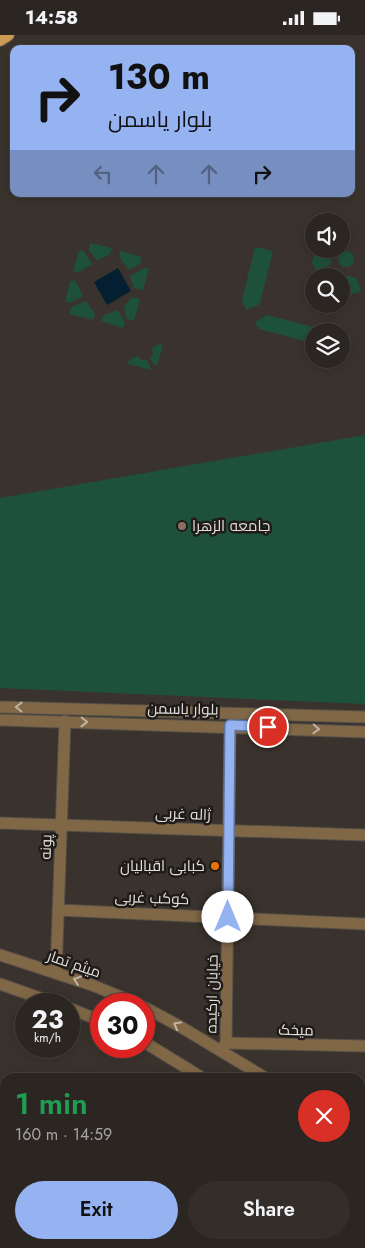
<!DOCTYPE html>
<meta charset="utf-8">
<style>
:root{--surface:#2c2622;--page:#342e2a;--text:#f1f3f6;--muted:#a6a5a5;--line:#484340;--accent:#95b2f1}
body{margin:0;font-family:Jost,Cairo,sans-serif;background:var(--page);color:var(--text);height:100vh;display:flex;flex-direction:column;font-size:19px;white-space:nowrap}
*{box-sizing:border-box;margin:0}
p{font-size:16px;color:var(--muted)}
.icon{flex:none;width:28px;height:28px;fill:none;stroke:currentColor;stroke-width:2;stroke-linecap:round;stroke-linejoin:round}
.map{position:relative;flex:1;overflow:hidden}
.drawer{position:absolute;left:0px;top:1038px;width:365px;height:176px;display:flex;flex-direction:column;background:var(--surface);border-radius:15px 15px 0 0;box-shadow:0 2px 12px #0003,0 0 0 1px var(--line)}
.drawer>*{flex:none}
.hud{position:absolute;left:10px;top:10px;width:345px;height:152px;border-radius:10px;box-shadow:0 2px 12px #0003,0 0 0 1px var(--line);background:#95b2f1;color:#111;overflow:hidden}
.controls{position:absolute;left:305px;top:178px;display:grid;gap:10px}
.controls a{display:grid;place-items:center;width:45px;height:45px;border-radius:50%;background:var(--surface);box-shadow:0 2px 12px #0003,0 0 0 1px var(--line);font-size:25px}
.speed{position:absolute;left:15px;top:958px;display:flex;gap:10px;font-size:25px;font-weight:700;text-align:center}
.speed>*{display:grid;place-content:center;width:65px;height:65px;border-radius:50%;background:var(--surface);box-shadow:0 2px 12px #0003,0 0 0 1px var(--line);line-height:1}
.speed small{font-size:12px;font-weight:400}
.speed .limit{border:8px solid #d22;background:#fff;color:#111}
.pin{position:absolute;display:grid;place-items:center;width:42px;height:42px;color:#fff;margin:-21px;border:2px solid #fff;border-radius:50%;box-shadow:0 1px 5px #0007}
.me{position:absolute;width:55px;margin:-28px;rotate:0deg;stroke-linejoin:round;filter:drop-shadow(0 0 4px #0008)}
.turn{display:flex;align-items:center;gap:18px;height:105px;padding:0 15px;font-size:22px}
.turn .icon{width:65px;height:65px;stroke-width:2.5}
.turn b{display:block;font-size:35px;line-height:42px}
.lanes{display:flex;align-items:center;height:48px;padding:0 15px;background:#0003;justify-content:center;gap:25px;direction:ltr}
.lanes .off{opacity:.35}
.round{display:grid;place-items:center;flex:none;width:52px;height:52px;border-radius:26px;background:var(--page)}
.headline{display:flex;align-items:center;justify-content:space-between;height:85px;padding:0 15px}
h1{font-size:30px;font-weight:600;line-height:38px;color:#1e9e55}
.action{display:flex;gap:10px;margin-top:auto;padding:10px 15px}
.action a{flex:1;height:58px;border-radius:30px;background:var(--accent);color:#111;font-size:20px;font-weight:600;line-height:58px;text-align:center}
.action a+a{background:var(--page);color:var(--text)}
.status{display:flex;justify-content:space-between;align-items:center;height:35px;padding:0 25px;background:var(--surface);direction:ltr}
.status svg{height:14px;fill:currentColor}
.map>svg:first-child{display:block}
</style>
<div class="status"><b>14:58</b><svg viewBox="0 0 49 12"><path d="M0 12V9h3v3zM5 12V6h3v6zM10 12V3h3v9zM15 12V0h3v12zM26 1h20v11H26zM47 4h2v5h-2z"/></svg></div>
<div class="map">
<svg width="365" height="1213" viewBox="0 0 365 1213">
<rect width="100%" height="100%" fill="#3a332d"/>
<!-- green -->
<g fill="#1e513c">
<polygon points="90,208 112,213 110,219 97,226 89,215"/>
<polygon points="255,212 273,216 260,269 246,275 242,265"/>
<polygon points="316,214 334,214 330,230 317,237 312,228"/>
<polygon points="83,215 92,229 77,238 73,236 79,216"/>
<circle cx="346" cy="224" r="8"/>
<polygon points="120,216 142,222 140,229 128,235 119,221"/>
<polygon points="144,233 149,233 143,255 134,253 130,241"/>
<polygon points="335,237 356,243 361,256 350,260 341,258 341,241 326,241"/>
<polygon points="75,245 83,261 70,268 65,266 70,247"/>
<polygon points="132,262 140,264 134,286 127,284 124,272"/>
<polygon points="86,266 95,279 93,285 69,279 72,272"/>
<polygon points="118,275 125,288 122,293 101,286 104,280"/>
<polygon points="267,280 317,293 314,296 312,308 259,294 255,287"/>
<polygon points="159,309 163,310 157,331 150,324 153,320 152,313"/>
<polygon points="138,321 141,325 147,325 152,335 128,329 129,325"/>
<polygon points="365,400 365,669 0,653 0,463"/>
<polygon points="360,1148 365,1150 365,1186 360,1189"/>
</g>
<!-- water -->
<polygon fill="#041f32" points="118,233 131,256 107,270 94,247"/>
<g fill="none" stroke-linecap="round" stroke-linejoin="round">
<defs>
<g id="minor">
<polyline points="0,672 365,682"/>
<polyline points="0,685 365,697"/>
<polyline points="0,788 365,800"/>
<polyline points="58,875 365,889"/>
<polyline points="0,920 92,950 138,969"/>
<polyline points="56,938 65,686"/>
<polyline points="0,949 57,969"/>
<polyline points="144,972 181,992 264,1042"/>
<polyline points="69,973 101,986"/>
<polyline points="144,1007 201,1042"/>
<polyline points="226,1008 365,1011"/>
<polyline points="221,1016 226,1008 230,691"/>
<polyline points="0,1078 5,1078"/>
<polyline points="360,1101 365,1104"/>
<polyline points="360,1139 365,1142"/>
<polyline points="0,1174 5,1174"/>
<polyline points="360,1199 365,1196"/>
<polyline points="339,1213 347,1209"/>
</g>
<polyline id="major" points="0,5 8,0"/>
</defs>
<!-- minor casing -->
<use href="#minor" stroke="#554f49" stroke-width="13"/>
<!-- major casing -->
<use href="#major" stroke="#554f49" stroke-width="14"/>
<!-- minor -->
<use href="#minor" stroke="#806847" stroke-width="11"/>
<!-- major -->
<use href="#major" stroke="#cb9a52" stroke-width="12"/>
</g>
<!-- one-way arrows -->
<defs><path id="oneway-chevron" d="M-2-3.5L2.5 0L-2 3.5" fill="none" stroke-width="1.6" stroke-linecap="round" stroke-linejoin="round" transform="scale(1.25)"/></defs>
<g stroke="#c1b5a7">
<use href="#oneway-chevron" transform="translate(19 672) rotate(-179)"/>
<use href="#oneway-chevron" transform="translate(84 687) rotate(1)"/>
<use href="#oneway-chevron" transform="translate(316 694) rotate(3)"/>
<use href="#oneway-chevron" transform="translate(77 945) rotate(-161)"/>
<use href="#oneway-chevron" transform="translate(177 990) rotate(-151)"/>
</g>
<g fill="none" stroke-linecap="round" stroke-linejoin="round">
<defs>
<polyline id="route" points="228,882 230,690 268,692"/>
</defs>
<!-- route casing -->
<use href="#route" stroke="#61749d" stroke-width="12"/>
<!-- route -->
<use href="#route" stroke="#95b2f1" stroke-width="9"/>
</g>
<!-- markers -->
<circle fill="#8d6e63" stroke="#1e1b19" stroke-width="2" cx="182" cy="491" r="5"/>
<circle fill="#e8710a" stroke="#1e1b19" stroke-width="2" cx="215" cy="831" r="5"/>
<g text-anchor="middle" stroke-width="5" stroke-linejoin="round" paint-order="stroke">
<!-- poi labels -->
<g font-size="15" fill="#e4dfdb" stroke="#1e1b19" text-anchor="start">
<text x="192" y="496">جامعه الزهرا</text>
<text x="205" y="836" text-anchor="end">کبابی اقبالیان</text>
</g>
<!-- street labels -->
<g font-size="15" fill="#e4dfdb" stroke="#1e1b19">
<text transform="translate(183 674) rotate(1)" y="5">بلوار یاسمن</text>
<text transform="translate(183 779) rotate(2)" y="5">ژاله غربی</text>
<text transform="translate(46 812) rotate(-88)" y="5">پونه</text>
<text transform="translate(152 863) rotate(2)" y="5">کوکب غربی</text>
<text transform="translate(74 929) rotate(19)" y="5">میثم تمار</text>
<text transform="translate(212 959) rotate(-89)" y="5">خیابان ارکیده</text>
<text transform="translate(296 995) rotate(1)" y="5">میخک</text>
</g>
</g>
</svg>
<div class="controls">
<a><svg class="icon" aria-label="sound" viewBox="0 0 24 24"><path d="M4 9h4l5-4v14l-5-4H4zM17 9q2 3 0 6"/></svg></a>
<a><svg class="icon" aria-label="search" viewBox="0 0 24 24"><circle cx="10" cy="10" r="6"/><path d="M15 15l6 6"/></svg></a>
<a><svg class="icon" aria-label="layers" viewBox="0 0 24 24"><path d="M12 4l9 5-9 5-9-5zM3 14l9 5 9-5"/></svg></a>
</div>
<div class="speed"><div>23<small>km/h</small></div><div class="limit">30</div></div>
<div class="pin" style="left:268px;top:692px;background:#d93025"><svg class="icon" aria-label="arrive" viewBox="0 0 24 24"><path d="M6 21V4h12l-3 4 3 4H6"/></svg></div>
<svg class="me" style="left:228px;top:882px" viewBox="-20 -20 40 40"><circle r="19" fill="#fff"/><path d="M0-13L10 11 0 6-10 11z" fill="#95b2f1"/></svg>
<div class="hud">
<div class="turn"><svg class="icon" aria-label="right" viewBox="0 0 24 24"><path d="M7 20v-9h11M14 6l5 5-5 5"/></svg><div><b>130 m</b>بلوار یاسمن</div></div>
<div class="lanes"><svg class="icon off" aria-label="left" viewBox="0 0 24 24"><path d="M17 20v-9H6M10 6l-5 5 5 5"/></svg><svg class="icon off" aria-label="ahead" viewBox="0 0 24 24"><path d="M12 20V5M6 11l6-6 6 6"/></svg><svg class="icon off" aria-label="ahead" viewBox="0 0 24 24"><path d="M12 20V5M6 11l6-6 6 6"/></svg><svg class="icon" aria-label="right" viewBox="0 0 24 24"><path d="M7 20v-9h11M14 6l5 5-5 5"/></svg></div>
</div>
<section class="drawer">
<div class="headline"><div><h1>1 min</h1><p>160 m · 14:59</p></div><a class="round" style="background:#d93025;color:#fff"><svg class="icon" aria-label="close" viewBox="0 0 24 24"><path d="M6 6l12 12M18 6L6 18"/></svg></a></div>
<div class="action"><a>Exit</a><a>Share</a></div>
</section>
</div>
